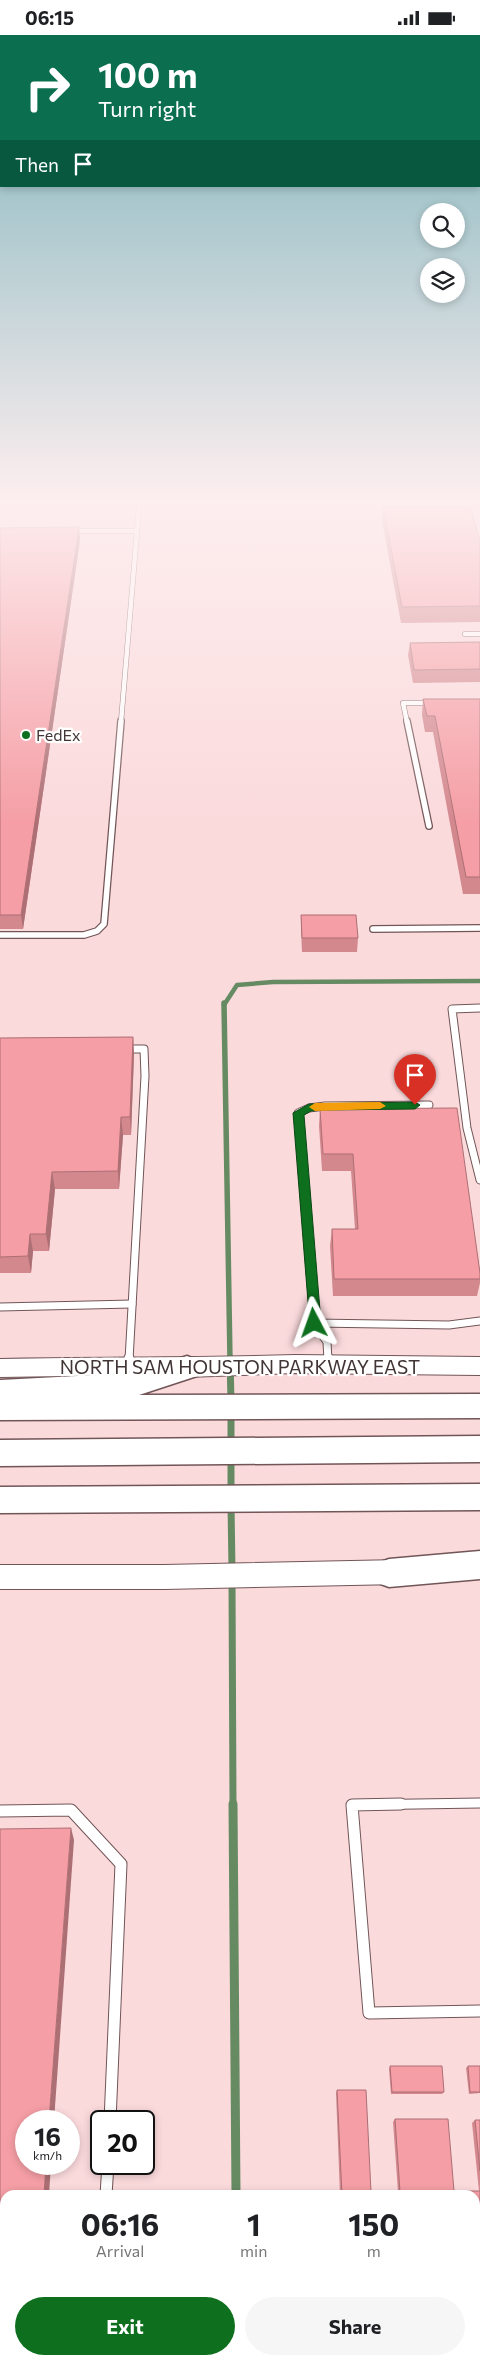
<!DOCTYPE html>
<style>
:root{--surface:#fff;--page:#f6f6f6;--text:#202124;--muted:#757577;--accent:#0e6f1e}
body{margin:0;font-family:Commissioner,sans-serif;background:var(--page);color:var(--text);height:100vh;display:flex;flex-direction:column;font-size:19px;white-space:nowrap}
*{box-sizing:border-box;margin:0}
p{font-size:16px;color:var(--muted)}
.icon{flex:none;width:28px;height:28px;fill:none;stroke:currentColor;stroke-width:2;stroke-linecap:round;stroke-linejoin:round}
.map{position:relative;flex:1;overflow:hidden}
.drawer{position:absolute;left:0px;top:2155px;width:480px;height:175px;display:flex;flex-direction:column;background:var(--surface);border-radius:15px 15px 0 0;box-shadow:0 2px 8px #0003}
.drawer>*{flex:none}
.banner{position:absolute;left:0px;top:0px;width:480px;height:152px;box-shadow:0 2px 8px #0003;background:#0b6e4f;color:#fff;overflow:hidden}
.controls{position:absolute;left:420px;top:168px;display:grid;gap:10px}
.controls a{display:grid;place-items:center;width:45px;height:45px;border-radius:50%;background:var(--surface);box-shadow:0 2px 8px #0003;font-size:25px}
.speed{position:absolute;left:15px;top:2075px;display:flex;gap:10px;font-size:25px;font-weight:700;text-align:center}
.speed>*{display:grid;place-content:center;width:65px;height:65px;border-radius:50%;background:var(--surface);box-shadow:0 2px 8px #0003;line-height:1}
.speed small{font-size:12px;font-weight:400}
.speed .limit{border:2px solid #111;border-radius:8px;background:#fff;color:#111}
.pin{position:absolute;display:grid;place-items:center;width:42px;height:42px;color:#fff;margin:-51px -21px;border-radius:50% 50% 50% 0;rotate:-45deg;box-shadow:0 0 5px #0007}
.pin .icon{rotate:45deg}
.me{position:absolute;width:55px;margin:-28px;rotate:356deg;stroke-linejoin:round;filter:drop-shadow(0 0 4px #0008)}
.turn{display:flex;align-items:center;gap:18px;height:105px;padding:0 15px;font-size:22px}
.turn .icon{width:65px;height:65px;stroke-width:2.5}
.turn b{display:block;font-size:35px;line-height:42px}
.then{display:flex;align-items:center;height:48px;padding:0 15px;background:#0003;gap:10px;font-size:19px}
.eta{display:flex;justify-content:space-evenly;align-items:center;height:85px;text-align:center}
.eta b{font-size:30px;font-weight:700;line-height:35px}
.button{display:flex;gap:10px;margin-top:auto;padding:10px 15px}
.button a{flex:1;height:58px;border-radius:30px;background:var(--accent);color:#fff;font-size:20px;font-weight:700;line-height:58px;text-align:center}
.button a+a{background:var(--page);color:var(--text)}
.status{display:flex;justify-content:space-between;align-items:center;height:35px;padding:0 25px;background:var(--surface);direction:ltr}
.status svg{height:14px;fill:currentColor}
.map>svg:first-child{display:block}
</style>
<div class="status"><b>06:15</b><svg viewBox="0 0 49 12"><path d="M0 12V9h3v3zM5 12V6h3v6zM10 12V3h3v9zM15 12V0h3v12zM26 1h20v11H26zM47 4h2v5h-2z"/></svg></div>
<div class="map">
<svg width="480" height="2330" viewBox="0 0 480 2330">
<rect width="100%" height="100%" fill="#fbdadc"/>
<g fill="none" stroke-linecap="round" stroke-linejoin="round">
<!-- stream-far3 -->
<polyline stroke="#668b63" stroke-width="4.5" points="224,970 237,950 273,947 480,946"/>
<!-- stream-far2 -->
<polyline stroke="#668b63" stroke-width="5.5" points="224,968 230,1325"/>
<!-- stream-far1 -->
<g stroke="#668b63" stroke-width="7">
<polyline points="230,1323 231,1367"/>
<polyline points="231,1377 231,1410"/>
<polyline points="231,1422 231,1457"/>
<polyline points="231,1469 232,1535"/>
<polyline points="232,1547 233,1770"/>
</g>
<!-- stream -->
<g stroke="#668b63" stroke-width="9">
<polyline points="233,1769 236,2160"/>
<polyline points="237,2325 237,2330"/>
</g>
<defs>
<g id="service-far4">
<polyline points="402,461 406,481"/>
<polyline points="72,496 136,496"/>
<polyline points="465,599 480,599"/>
<polyline points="121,687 140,461"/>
<polyline points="407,687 403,668 432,668"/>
</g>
<g id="service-far3">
<polyline points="407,686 429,791"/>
<polyline points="373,894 480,893"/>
<polyline points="0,900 84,900 97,896 104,889 121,686"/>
</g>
<g id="service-far2">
<polyline points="480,973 452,974 467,1093 480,1145"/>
<polyline points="125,1014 144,1014 145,1041 129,1325"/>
<polyline points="0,1272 132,1269"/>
<polyline points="314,1288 449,1290 480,1286"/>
<polyline points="328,1325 327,1307 314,1288 298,1078 309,1073 325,1071 429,1070"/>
</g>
<g id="service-far1">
<polyline points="328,1323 328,1329"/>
<polyline points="129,1331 129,1323"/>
<polyline points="352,1770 480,1768"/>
</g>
<g id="service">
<polyline points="401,1769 352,1770 369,1978 480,1976"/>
<polyline points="0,1776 71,1775 121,1829 110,2086"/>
<polyline points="106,2160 108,2129"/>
<polyline points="98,2330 99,2325"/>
</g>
<g id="secondary">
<path d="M295,1320L480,1322V1340L295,1338L187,1342L129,1340L0,1342V1324C98,1322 197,1323 295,1320Z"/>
<polygon points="400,1525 409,1529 412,1537 409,1545 400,1549 164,1554 0,1554 0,1530 164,1530"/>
</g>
<g id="motorway">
<polygon points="187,1321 197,1325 201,1333 197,1341 139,1360 480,1359 480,1383 0,1385 0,1345 135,1338"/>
<polygon points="480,1401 480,1427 0,1431 0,1405"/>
<polygon points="480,1449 480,1475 0,1478 0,1452"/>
<polygon points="480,1516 480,1544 389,1552 378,1548 374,1538 378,1528 389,1524"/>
</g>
</defs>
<!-- service-far4 casing -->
<use href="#service-far4" stroke="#715557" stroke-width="5.5"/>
<!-- service-far3 casing -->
<use href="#service-far3" stroke="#715557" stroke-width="8"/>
<!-- service-far2 casing -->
<use href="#service-far2" stroke="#715557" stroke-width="9"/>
<!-- service-far1 casing -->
<use href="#service-far1" stroke="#715557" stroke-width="11"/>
<!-- service casing -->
<use href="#service" stroke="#715557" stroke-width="13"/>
<!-- secondary casing -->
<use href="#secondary" stroke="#715557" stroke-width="2"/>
<!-- motorway casing -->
<use href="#motorway" stroke="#715557" stroke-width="3"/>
<!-- service-far4 -->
<use href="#service-far4" stroke="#fff" stroke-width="4.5"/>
<!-- service-far3 -->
<use href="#service-far3" stroke="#fff" stroke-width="5.5"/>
<!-- service-far2 -->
<use href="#service-far2" stroke="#fff" stroke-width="7"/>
<!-- service-far1 -->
<use href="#service-far1" stroke="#fff" stroke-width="9"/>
<!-- service -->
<use href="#service" stroke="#fff" stroke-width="11"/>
<!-- secondary -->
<use href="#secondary" fill="#fff" fill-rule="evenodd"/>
<!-- motorway -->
<use href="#motorway" fill="#fff" fill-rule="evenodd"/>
</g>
<!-- wall -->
<g fill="#d3888e">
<polygon points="383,471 480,506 480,587 401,588 382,486"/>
<polygon points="79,492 80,505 23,894 0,894 0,493"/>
<polygon points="480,607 480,647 413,648 408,620 410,608"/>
<polygon points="423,664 480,664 480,859 463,859 433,697 425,697 422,680"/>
<polygon points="301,880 358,903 357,917 302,917 301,894"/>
<polygon points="133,1002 134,1019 131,1100 123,1100 119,1154 55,1154 49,1216 33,1216 31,1238 0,1238 0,1003"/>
<polygon points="320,1074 480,1238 480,1248 477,1261 333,1261 330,1211 332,1194 355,1194 351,1136 322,1136 319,1091"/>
<polygon points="390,2031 444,2057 442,2059 391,2059 389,2034"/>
<polygon points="468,2031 480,2031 480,2058 469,2059 466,2033"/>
<polygon points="337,2055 371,2157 398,2157 393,2087 395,2084 454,2156 479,2156 472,2088 475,2085 480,2085 480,2177 475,2178 475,2160 340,2160 336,2058"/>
</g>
<!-- shaded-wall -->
<g fill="#ac6f74">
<polygon points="79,492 80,505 23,894 21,880"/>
<polygon points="133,1002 134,1019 131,1100 130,1082"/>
<polygon points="121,1082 123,1100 119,1154 118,1136"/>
<polygon points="52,1137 55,1154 49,1216 46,1199"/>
<polygon points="30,1199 33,1216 31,1238 28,1221"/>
<polygon points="71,1793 74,1805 54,2086 49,2086"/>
<polygon points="46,2129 51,2129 49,2160 44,2160"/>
</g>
<!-- building -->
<g fill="#f59ea5" stroke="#ac6f74">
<polygon points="383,471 470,471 480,506 480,571 402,572"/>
<polygon points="79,492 21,880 0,880 0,493"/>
<polygon points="480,607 480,634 414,635 410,608"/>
<polygon points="423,664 480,664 480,842 466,842 435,681 427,681"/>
<polygon points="301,880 356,880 358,903 302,903"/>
<polygon points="133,1002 130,1082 121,1082 118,1136 52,1137 46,1199 30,1199 28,1221 0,1222 0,1003"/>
<polygon points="457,1073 480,1238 480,1244 334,1244 332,1194 358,1194 353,1119 323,1119 320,1074"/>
<polygon points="71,1793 49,2086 26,2086 26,2129 46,2129 44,2160 5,2160 5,2317 0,2317 0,1794"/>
<polygon points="390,2031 442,2031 444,2057 392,2057"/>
<polygon points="468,2031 480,2031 480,2057 470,2057"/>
<polygon points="337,2055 366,2055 371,2157 400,2157 395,2084 448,2084 454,2156 480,2156 480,2175 475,2175 475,2160 342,2160"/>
<polygon points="475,2085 480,2085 480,2136"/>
<rect x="350" y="2325" width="31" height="5"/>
</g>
<!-- sky -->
<linearGradient id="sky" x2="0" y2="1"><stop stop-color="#7ab2ba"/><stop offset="0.59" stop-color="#fdeeef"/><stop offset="1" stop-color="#fdeeef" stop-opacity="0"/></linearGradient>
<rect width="480" height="788" fill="url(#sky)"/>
<!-- route -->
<polygon fill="#0e6f1e" stroke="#094814" points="415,1067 420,1070 415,1074 324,1075 311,1076 304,1080 321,1288 314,1293 310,1292 293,1078 309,1069"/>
<!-- slow -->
<polygon fill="#f59e0b" points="380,1067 386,1071 380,1074 315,1076 309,1072 315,1068"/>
<!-- markers -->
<circle fill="#0e6f1e" stroke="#fff" stroke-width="2" cx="26" cy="700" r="5"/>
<g text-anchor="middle" stroke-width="4.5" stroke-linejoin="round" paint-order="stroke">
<!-- far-poi labels -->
<g font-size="16" fill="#423536" stroke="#fff" text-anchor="start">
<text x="36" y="706">FedEx</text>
</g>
<!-- street labels -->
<g font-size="19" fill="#423536" stroke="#fff">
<text x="240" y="1339">NORTH SAM HOUSTON PARKWAY EAST</text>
</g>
</g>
</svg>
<div class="controls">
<a><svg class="icon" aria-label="search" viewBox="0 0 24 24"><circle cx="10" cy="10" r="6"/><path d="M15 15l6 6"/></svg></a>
<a><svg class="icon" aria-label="layers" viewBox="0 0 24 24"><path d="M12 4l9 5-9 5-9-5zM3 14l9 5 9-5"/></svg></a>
</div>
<div class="speed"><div>16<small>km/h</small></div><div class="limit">20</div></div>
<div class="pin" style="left:415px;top:1070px;background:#d93025"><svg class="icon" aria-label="arrive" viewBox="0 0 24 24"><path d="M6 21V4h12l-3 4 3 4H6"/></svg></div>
<svg class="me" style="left:314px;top:1288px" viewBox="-20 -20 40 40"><path d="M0-17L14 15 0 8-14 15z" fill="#0e6f1e" stroke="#fff" stroke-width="4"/></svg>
<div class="banner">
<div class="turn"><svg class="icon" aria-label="right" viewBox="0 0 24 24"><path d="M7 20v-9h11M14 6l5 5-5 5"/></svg><div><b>100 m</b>Turn right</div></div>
<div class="then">Then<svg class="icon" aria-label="arrive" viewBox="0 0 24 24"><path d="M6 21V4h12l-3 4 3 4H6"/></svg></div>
</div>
<section class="drawer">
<div class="eta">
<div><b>06:16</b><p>Arrival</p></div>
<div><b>1</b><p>min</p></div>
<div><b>150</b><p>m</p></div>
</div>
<div class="button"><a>Exit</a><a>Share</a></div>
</section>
</div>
